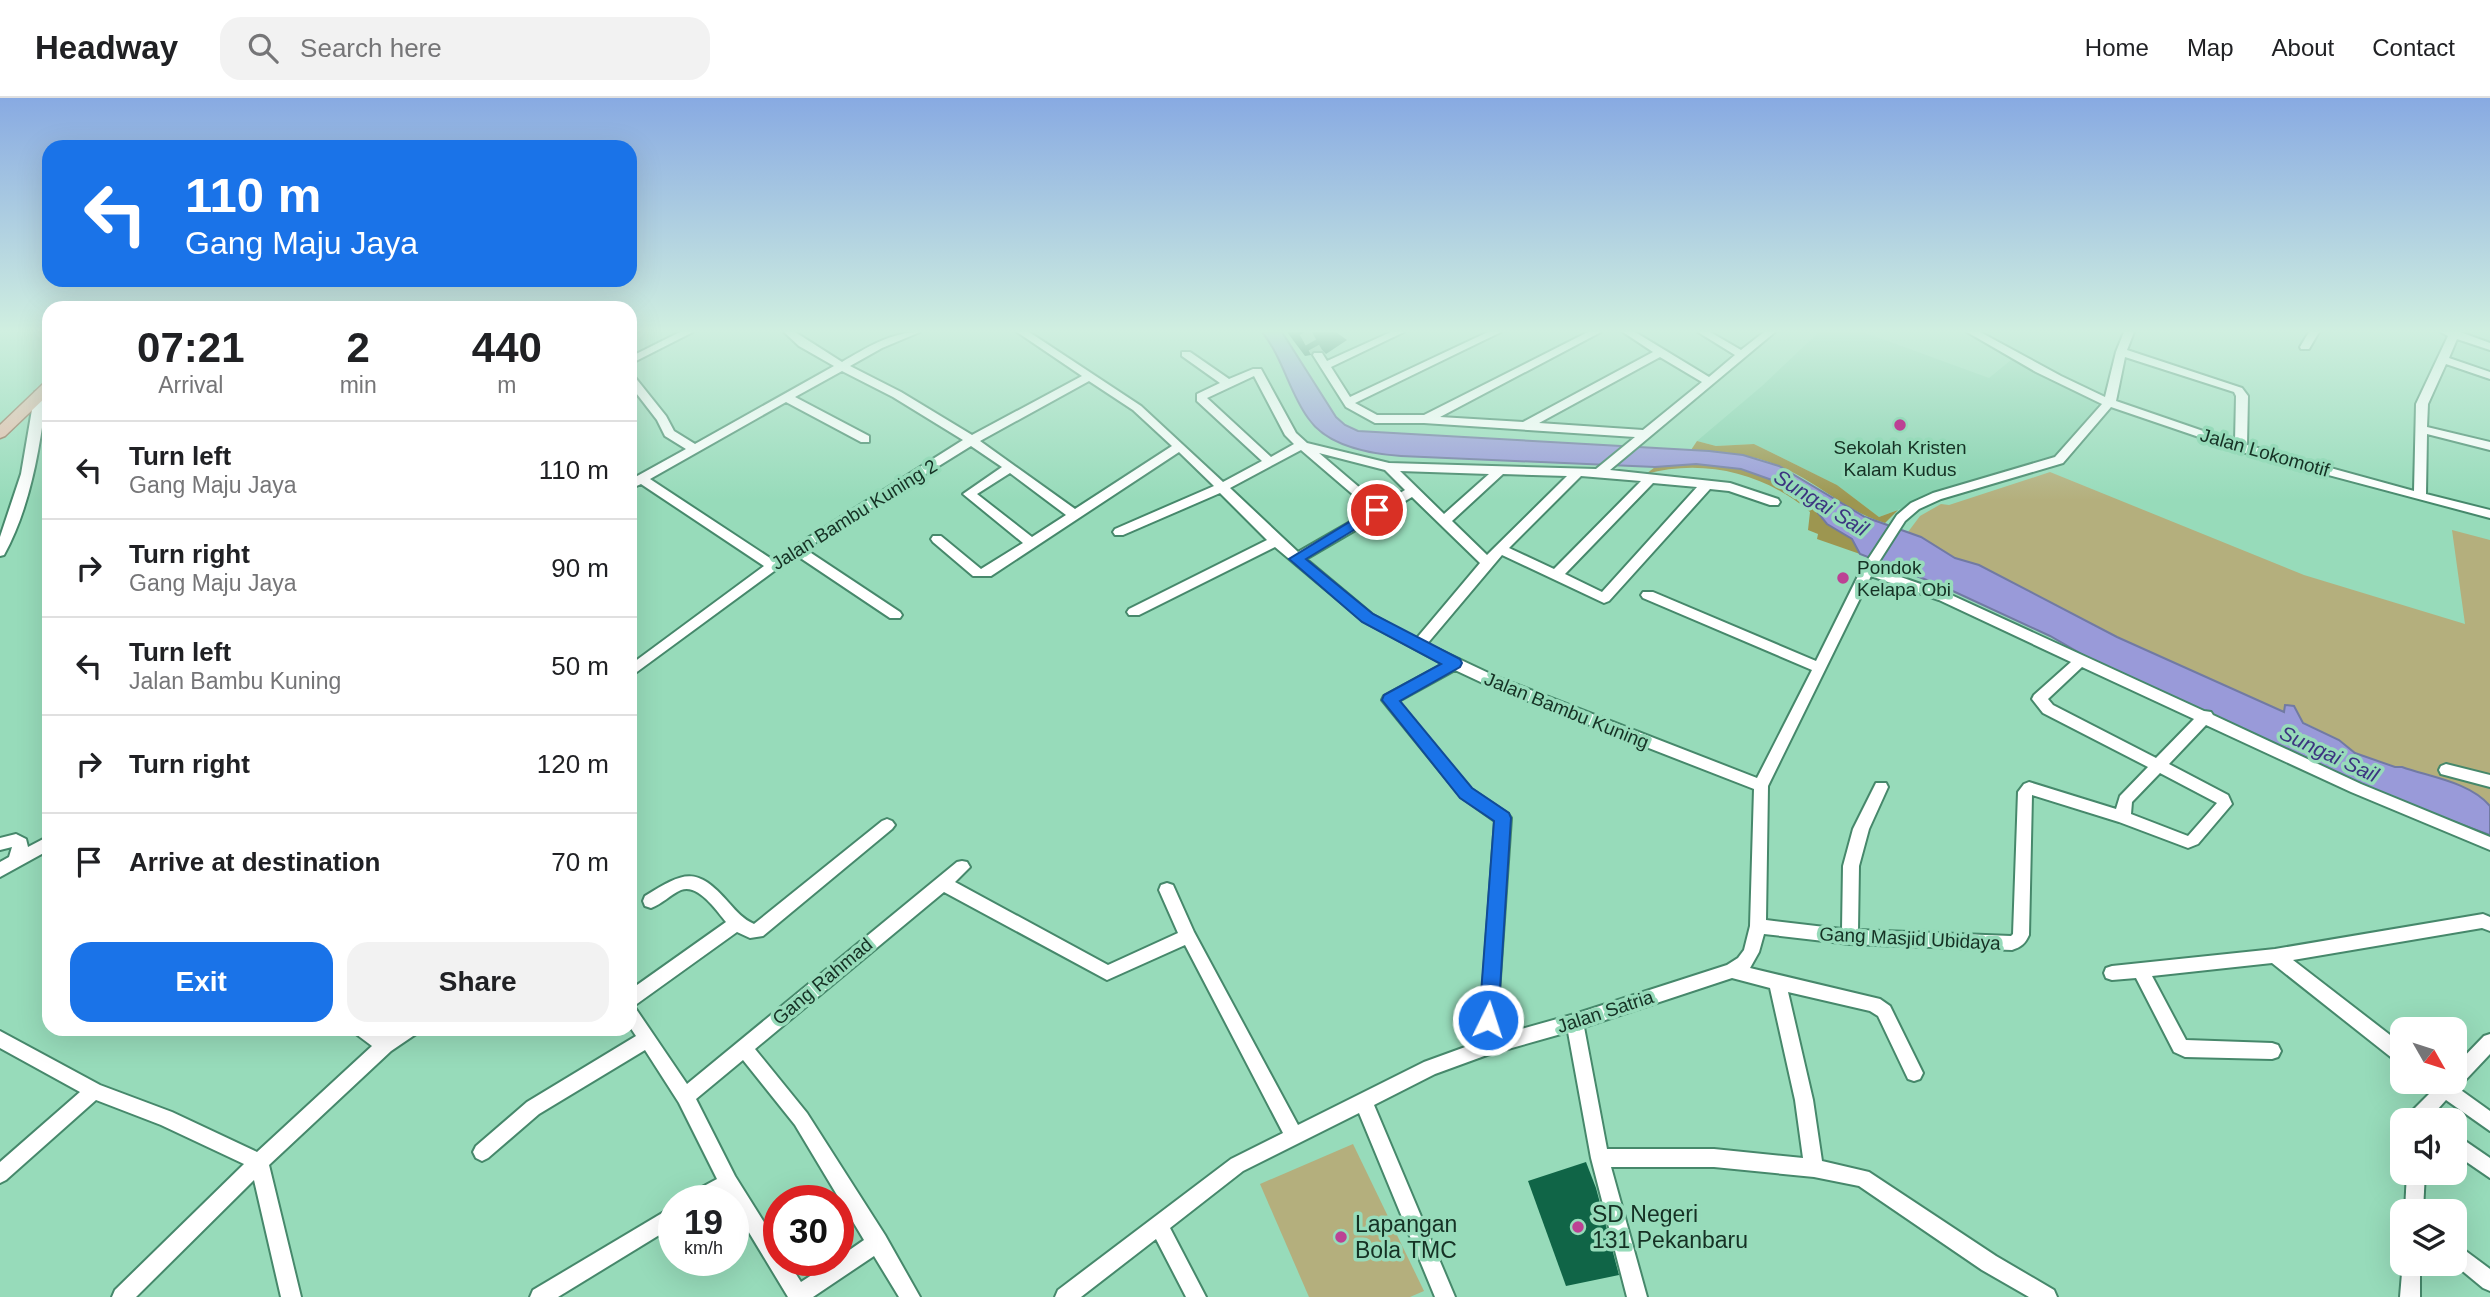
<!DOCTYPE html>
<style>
:root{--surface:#fff;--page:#f2f2f2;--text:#202124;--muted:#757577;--line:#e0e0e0;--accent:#1a73e8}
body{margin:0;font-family:Helvetica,sans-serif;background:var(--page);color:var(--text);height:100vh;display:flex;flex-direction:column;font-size:26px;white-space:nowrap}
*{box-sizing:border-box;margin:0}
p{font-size:23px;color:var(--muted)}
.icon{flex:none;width:38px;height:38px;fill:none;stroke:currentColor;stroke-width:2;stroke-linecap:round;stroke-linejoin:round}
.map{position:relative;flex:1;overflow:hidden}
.sheet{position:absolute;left:42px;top:203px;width:595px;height:735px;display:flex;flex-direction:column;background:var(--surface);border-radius:21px;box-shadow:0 7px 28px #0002}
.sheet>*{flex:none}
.hud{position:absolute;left:42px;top:42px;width:595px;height:147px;border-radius:21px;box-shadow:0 7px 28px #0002;background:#1a73e8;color:#fff;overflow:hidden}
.needle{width:46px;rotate:129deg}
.tools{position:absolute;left:2390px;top:919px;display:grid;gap:14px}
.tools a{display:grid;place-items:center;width:77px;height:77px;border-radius:14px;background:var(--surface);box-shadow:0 7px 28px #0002;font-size:35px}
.speed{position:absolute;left:658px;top:1087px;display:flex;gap:14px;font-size:35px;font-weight:700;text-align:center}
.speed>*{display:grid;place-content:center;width:91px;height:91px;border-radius:50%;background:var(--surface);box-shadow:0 7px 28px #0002;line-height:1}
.speed small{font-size:18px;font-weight:400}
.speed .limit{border:10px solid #d22;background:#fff;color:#111}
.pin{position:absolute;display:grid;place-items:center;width:60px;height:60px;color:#fff;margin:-30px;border:4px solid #fff;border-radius:50%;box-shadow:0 2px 7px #0007}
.me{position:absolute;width:77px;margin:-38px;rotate:4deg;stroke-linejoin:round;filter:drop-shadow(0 0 5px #0008)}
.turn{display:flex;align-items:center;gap:24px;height:147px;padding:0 28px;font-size:32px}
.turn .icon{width:91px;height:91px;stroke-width:2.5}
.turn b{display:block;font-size:49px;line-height:60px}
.eta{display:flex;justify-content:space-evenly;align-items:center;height:119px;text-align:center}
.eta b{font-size:42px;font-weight:600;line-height:49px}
.button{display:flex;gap:14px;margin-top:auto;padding:14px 28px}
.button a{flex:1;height:80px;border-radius:21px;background:var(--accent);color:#fff;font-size:28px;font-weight:600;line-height:80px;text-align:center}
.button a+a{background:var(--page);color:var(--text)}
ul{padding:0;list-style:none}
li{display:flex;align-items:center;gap:21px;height:98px;padding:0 28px;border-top:2px solid var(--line)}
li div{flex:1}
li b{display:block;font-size:26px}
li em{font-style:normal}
header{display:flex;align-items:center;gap:42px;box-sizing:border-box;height:98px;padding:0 35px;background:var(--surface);border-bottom:2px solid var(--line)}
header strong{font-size:33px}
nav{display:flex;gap:38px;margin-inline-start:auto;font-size:24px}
.search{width:490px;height:63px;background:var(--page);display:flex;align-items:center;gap:18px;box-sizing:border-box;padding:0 24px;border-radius:21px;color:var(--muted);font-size:26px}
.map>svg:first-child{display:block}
</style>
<header>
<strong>Headway</strong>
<div class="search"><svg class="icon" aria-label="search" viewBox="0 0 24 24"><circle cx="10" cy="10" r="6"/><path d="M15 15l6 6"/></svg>Search here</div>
<nav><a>Home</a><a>Map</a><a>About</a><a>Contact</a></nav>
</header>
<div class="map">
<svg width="2490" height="1199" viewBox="0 0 2490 1199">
<rect width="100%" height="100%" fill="#97dbba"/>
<!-- built -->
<polygon fill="#84d1ad" points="1819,234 1863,234 1989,280 2011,262 2097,303 2098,311 2050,365 1995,375 1879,419 1837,387 1754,346 1716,348 1697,343 1762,288"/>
<!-- green -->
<g fill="#b4af7d">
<path d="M2050,374L2304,477L2465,526L2452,432L2490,442V708C2471,684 2429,679 2402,669H2395L2354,655L2339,642L2285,615L2117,539L1979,467L1955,460L1908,434L1920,418L1941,406L1949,407Z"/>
<polygon points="1353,1046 1424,1193 1410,1199 1309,1199 1260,1086"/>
</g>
<!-- forest -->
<g fill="#9d9650">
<path d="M1697,343L1716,348L1754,346L1837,387L1879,419L1898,412L1885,425C1851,415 1826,392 1796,376C1764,358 1727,353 1691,352Z"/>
<path d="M1696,366L1741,371L1783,386L1810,405L1827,426L1852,441L1860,456L1817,441L1818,436L1808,432L1810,414C1765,375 1703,360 1646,376L1655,369Z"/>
</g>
<!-- water -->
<path fill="#999ad9" stroke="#717aa3" stroke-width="2" d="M1262,234H1282L1336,319L1345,327L1358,333L1709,353L1743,357L1779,368L1865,419L1921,439L1955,460L1979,467L2117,539L2284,614L2285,607L2294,608L2303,625L2339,642L2355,655L2395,669H2402C2430,679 2470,684 2490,708V737L2393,701L2104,569L2050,538L1942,488L1860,456L1852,441L1827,426L1810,405L1783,386L1741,371L1696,366L1655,369L1401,358C1370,356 1327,348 1308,320C1289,294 1283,260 1262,234Z"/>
<!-- building -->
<g fill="#106547">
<polygon points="1287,234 1336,234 1347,242 1326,256 1322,252 1314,252 1311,257 1305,258"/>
<polygon points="1586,1064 1596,1090 1619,1177 1566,1188 1528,1083"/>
</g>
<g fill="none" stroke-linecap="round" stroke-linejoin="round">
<!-- minor-tunnel -->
<polyline stroke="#7db99c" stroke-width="12" stroke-dasharray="12 6" stroke-linecap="butt" points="1305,234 1318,257"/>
<defs>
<g id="minor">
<polygon points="680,234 693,234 630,266 630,259"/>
<path d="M784,234H795L842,264C866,250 891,234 920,234L882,250L850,268L901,294L972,337L1082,278L1017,234H1029L1141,308L1223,384L1262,363L1197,303V296L1220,285L1182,258V254H1190L1229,281L1253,271H1261L1296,335L1307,345L1389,365L1596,371L1635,339L1424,325H1375L1346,309L1313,257L1314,255H1322L1327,263L1391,234H1404L1331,269L1350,299L1488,234H1501L1355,305L1377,317H1424L1588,234H1601L1440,319L1523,324L1653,254L1623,234H1635L1709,279L1735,257L1698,234H1710L1741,252L1764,234H1775L1610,372L1730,385L1778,401L1780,404L1778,407H1770L1729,393L1710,391L1609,503L1604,505L1502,457L1427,546L1497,579L1757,680L1812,572L1643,500L1641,497L1643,494H1653L1816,563L1861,472L1897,417L1911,405L1933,395L2055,359L2102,306L2036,274L1967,234H1980L2061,278L2105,299L2116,254L2124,234H2134L2127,252L2242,290L2248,298L2247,347L2414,393L2416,306L2448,238L2441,234H2460L2490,245V252L2457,241L2449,260L2490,274V281L2446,266L2428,306L2427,329L2490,344V352L2427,336L2426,396L2490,412V420L2246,355L2111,309L2063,365L1941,401L1919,411L1905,423L1875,470L1949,496L2204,613L2211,614L2213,617L2361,686L2490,739V752L2351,694L2206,627L2169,666L2228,697L2232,706L2198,746L2188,750L2119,724L2032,697L2029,837C2025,846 2021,849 2012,852L1850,846L1764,836L1759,854L1750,870L1880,901L1890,908L1923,975L1920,981L1914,983L1908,981L1878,918L1870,913L1788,894L1813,1002L1822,1063L1869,1074L1996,1158L2054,1192L2057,1199H2029L1982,1172L1859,1088L1814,1079L1714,1069H1611L1647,1199H1627L1591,1060L1568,934L1487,957L1435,976L1374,1007L1455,1199H1435L1359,1015L1243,1073L1170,1130L1206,1199H1186L1156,1141L1081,1199H1055L1058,1192L1231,1061L1283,1035L1185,847L1107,882L944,794L755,951L807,1015L885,1137L920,1199H899L874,1158L813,1199H788L733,1108V1102H730L726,1096L715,1102H689L691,1095L717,1081L679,1005L645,952L539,1016L488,1060L482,1063L476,1060L473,1054L476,1048L527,1004L636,938L630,929V892L726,824C717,813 698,785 681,792C670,797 662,806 651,810L645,808L643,803L645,798C684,774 696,767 729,805C737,814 743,821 754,826L882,723L887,721L892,723L895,727L892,731L763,838L750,840L737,834L634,908L687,986L957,764L962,763L967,764L970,769L955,784L1108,867L1178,835L1159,792L1161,787L1167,785L1173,787L1194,834L1298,1027L1424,964L1479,944L1495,723L1461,699L1382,602L1384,598L1443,566L1363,523L1275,449L1139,517H1129L1127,514L1129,511L1267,442L1220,395L1123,437H1115L1113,434L1115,431L1214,388L1179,354L991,478H973L933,444L931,441L933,438H941L981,471L1023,445L963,396L1002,369L971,348L805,451L900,514L902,517L900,520H890L796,457L630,579V567L764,468L641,386L630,391V382L686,351L665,338L657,322L630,287V277L634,278L666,318L674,333L695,346L834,268L799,248ZM1660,259L1702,284L1643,332L1539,325ZM2125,259L2234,294L2236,298L2235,344L2116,303ZM842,273L893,299L963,342L773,462L650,381L786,304L861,344H869V338L795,299ZM1254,278L1285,337L1294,346L1271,359L1207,300ZM1089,283L1133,312L1172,348L1075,411L980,343ZM1301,352L1371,412L1298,454L1230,390ZM1319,355L1385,372L1405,392L1380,407ZM1400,373L1489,376L1444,416ZM1010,375L1066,417L1032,439L977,396ZM1503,376L1567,378L1487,457L1452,423ZM1581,378L1641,383L1554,471L1509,450ZM1653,385L1697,389L1602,494L1565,476ZM1412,399L1480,465L1416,541L1373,517L1306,461ZM1871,478L1939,502L2071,564L2034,597L2032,601L2043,615L2148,669L2120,698L2116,711L2029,684L2024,686L2018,694L2013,836L2011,838L1858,832L1859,768L1869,731L1888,689L1886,685H1876L1853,731L1843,768L1842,831L1766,822L1768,688ZM2082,569L2194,621L2156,660L2053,607L2048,601ZM1455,572L1487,587L1754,691L1750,828L1744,852L1738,860L1727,867L1575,916L1496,938L1511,720L1508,716L1471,691L1397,604ZM2160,675L2217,705L2188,738L2131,716L2132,704ZM1732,880L1770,890L1795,1002L1803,1060L1714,1051H1607L1584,929ZM743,962L795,1027L864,1142L838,1160V1162H835L801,1184L787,1162H779V1148L735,1078L696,1001Z"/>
<polygon points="2309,234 2319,234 2309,251 2301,251 2300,249"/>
<path d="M41,291L47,294C40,348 31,408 4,457L0,458V439L21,376L35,294Z"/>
<polygon points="2446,666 2490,677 2490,689 2441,676 2439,672 2441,668"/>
<polygon points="16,736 26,741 28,749 49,738 49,752 0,779 0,764 9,759 12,749 0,752 0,740"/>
<polygon points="2483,816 2490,819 2490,833 2482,830 2293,862 2403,947 2403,966 2397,964 2272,865 2152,878 2186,942 2272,945 2278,947 2281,953 2278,959 2272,961 2185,959 2174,954 2136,880 2112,882 2106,880 2104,875 2106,870 2112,868 2275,851"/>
<polygon points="354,931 376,931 385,937 395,931 418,931 416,936 391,953 269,1067 301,1199 281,1199 254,1082 136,1199 112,1199 115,1192 244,1066 161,1027 96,1002 6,1082 0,1085 0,1064 80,994 0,950 0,933 100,987 172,1014 257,1054 372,948 356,936"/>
<polygon points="2490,936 2490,956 2458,990 2490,1013 2490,1033 2446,1002 2428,1022 2410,1022 2414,1011 2433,992 2427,984 2455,984 2455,968 2484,938"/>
<polygon points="2455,1036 2490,1060 2490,1080 2455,1056"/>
<polygon points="2407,1074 2425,1074 2423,1113 2405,1113"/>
<polygon points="674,1108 674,1128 558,1199 530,1199 533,1192"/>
<polygon points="2455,1145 2490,1171 2490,1193 2483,1190 2454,1166"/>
<polygon points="2403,1163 2403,1166 2420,1166 2420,1199 2400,1199"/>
</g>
<polygon id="major" points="49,284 49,296 5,338 0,340 0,327 44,285"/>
</defs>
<!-- minor casing -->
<use href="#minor" stroke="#46886b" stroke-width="4"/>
<!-- major casing -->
<use href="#major" stroke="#926c53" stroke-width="3"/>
<!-- minor -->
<use href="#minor" fill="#fff" fill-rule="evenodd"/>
<!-- major -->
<use href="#major" fill="#e6b9a7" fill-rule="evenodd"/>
</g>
<!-- sky -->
<linearGradient id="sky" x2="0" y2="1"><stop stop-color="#88aae2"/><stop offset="0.58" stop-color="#d0efe0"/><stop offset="1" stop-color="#d0efe0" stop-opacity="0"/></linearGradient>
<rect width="2490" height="402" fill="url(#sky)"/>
<!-- route -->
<polygon fill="#1a73e8" stroke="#114b97" stroke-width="2" points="1377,407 1382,409 1382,415 1306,461 1373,516 1460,561 1462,565 1460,569 1400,603 1472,690 1509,715 1511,720 1498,922 1495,928 1488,930 1482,928 1479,922 1494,723 1460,700 1382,602 1384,597 1441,566 1362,524 1289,461"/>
<!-- markers -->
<g fill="#bc4194" stroke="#97dbba" stroke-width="2.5">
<circle cx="1900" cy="327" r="7"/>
<circle cx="1843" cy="480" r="7"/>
<circle cx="1578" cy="1129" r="7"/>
<circle cx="1341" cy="1139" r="7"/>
</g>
<g text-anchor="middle" stroke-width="7" stroke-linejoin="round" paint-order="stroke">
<!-- poi labels -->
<g font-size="19" fill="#153124" stroke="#97dbba">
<text x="1900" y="356">Sekolah Kristen<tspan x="1900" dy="22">Kalam Kudus</tspan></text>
<text x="1857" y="476" text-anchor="start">Pondok<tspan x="1857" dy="22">Kelapa Obi</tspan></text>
</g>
<!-- street labels -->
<g font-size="19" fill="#153124" stroke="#97dbba">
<text transform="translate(2265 354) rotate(16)" y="7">Jalan Lokomotif</text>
<text transform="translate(854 416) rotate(-32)" y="7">Jalan Bambu Kuning 2</text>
<text transform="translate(1567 612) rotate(22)" y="7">Jalan Bambu Kuning</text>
<text transform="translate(1910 840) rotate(3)" y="7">Gang Masjid Ubidaya</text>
<text transform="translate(822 883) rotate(-40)" y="7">Gang Rahmad</text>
<text transform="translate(1605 913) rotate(-18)" y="7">Jalan Satria</text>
</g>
<!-- water labels -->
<g font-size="21" font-style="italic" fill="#3c3580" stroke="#97dbba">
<text transform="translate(1821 405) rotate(32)" y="7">Sungai Sail</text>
<text transform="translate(2329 656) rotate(25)" y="7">Sungai Sail</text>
</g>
<!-- near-poi labels -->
<g font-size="23" fill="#153124" stroke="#97dbba" text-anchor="start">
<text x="1592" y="1124">SD Negeri<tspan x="1592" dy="26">131 Pekanbaru</tspan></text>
<text x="1355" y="1134">Lapangan<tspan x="1355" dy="26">Bola TMC</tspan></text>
</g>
</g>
</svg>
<div class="tools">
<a><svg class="needle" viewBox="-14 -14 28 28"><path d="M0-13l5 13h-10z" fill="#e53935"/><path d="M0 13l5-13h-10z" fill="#757577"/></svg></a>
<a><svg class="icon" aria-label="sound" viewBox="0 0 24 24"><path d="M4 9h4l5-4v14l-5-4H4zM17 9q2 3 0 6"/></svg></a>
<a><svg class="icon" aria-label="layers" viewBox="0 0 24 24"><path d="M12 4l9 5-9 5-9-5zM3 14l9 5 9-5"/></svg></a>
</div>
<div class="speed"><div>19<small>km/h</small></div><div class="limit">30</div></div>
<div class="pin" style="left:1377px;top:412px;background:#d93025"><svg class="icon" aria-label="arrive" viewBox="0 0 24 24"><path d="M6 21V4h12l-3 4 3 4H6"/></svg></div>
<svg class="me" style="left:1488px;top:922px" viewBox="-20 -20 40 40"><circle r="17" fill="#1a73e8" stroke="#fff" stroke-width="3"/><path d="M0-11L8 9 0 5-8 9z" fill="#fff"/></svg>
<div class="hud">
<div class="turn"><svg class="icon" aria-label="left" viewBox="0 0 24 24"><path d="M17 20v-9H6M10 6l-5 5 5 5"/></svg><div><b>110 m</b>Gang Maju Jaya</div></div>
</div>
<section class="sheet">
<div class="eta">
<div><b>07:21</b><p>Arrival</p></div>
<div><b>2</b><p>min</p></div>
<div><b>440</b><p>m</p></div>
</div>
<ul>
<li><svg class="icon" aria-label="left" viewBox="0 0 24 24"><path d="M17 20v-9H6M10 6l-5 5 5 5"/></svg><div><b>Turn left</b><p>Gang Maju Jaya</p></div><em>110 m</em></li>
<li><svg class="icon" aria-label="right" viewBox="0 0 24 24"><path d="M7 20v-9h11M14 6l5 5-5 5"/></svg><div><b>Turn right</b><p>Gang Maju Jaya</p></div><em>90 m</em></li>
<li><svg class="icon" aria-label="left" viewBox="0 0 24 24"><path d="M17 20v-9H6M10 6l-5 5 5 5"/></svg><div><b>Turn left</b><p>Jalan Bambu Kuning</p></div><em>50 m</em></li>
<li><svg class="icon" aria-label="right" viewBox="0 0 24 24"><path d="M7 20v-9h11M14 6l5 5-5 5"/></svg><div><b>Turn right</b></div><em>120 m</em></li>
<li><svg class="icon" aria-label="arrive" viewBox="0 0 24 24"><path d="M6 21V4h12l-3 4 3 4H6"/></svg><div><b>Arrive at destination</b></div><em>70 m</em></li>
</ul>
<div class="button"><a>Exit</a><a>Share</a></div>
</section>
</div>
